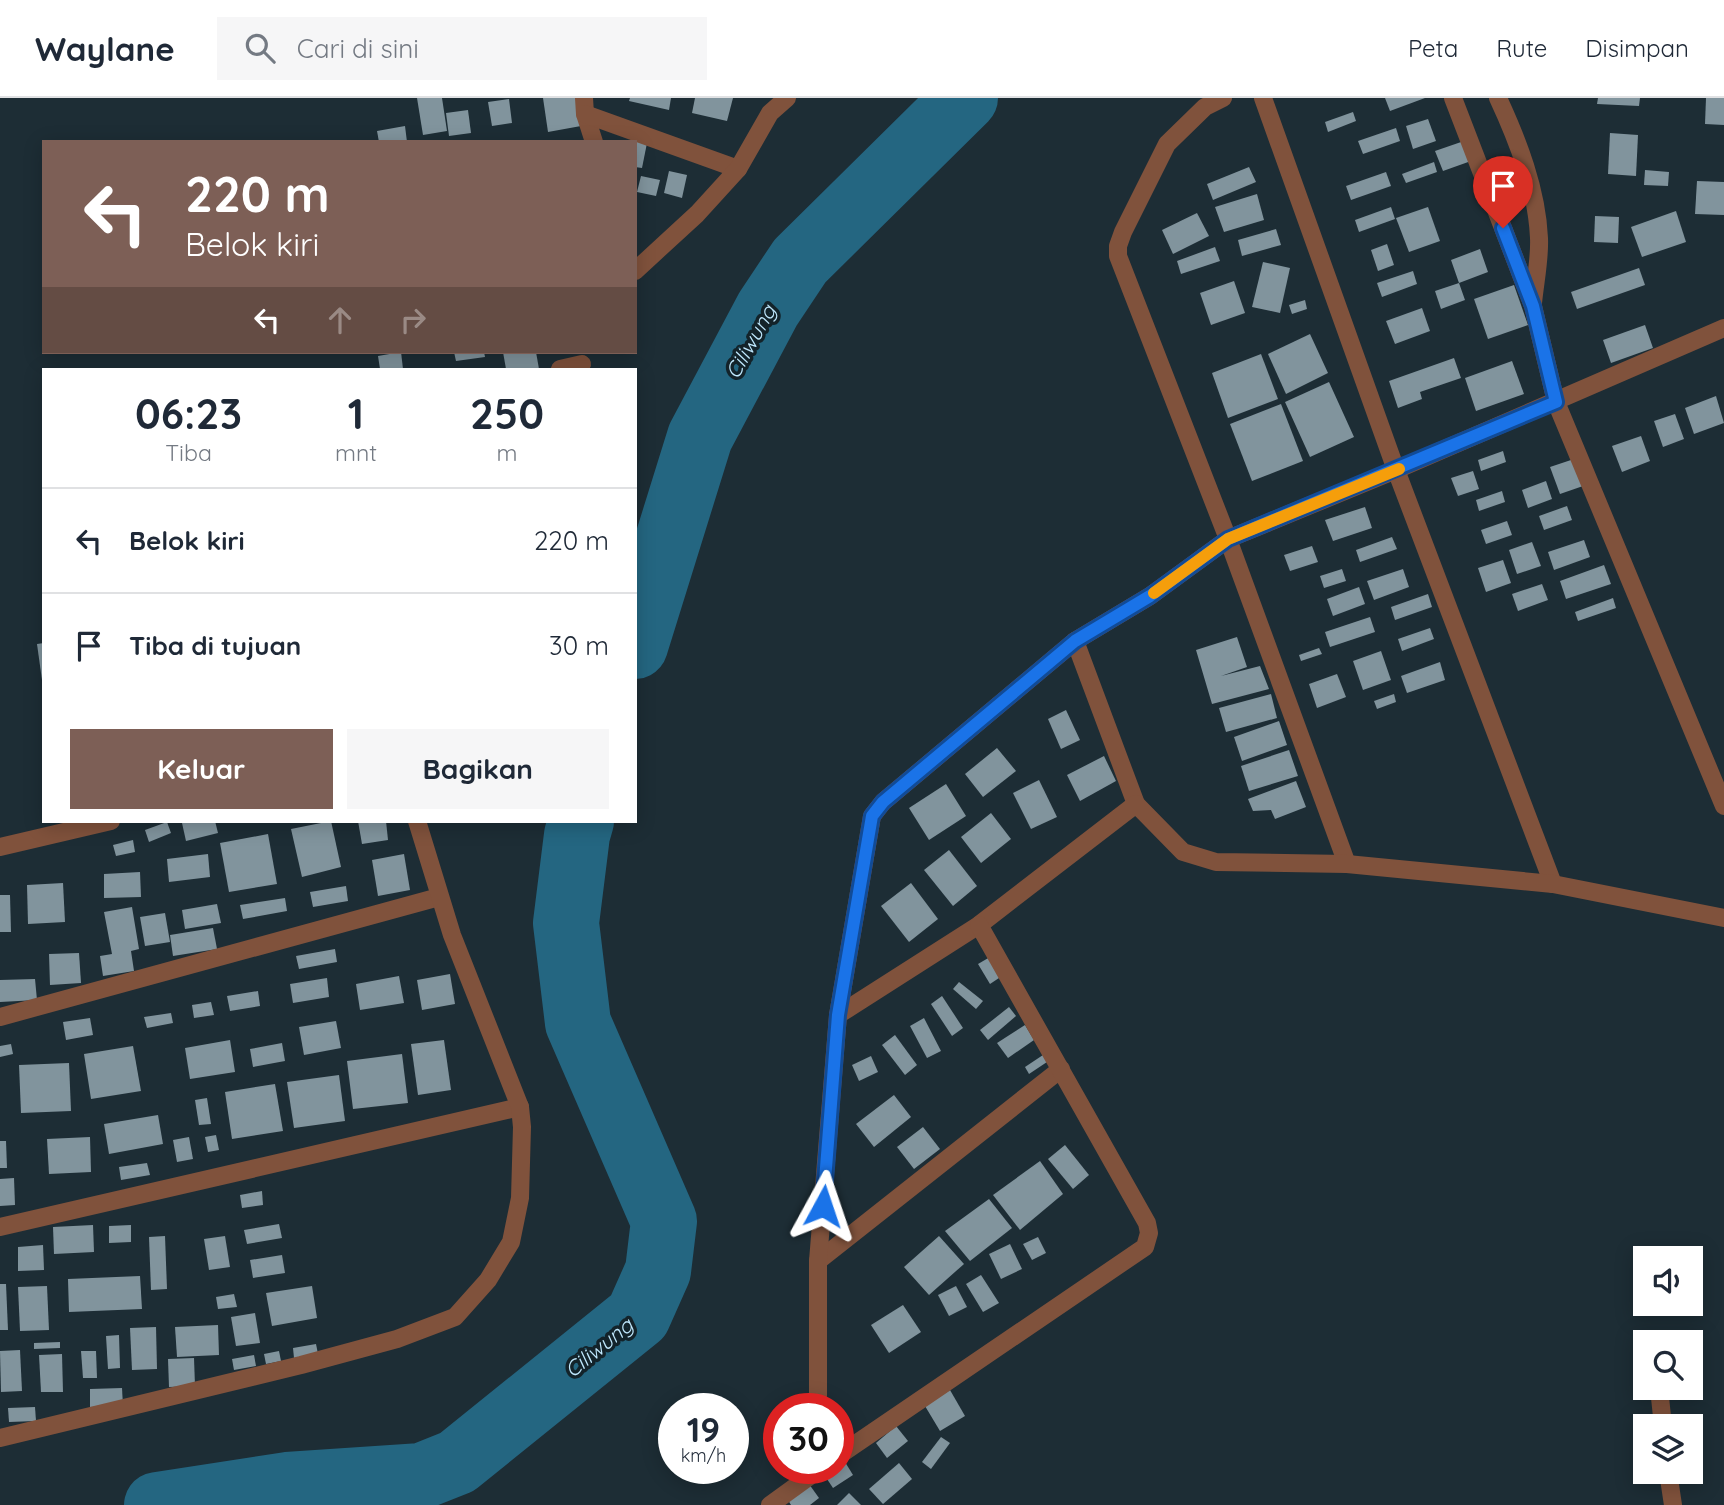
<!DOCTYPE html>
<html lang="id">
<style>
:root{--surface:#fff;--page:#f6f6f7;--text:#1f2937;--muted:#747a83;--line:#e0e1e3;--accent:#7d5f56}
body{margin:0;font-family:Quicksand,sans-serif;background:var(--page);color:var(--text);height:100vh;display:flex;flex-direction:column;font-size:26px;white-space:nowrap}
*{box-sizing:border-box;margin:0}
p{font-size:23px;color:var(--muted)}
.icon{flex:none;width:38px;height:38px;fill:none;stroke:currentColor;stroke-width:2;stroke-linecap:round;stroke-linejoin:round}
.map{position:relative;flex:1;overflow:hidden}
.drawer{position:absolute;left:42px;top:270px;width:595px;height:455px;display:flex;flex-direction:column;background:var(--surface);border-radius:0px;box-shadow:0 4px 18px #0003}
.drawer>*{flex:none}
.hud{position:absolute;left:42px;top:42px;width:595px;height:214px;border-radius:0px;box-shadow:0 4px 18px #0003;background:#7d5f56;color:#fff;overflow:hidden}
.controls{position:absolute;left:1633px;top:1148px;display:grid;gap:14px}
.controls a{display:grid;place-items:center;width:70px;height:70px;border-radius:0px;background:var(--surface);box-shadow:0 4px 18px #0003;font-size:35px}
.speed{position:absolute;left:658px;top:1295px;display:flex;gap:14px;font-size:35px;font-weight:700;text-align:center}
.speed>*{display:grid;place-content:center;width:91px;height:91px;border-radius:50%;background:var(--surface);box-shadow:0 4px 18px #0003;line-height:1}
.speed small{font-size:18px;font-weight:400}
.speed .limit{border:10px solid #d22;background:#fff;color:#111}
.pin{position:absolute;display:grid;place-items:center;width:60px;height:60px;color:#fff;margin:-72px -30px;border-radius:50% 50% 50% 0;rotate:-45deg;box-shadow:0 0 7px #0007}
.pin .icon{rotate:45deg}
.me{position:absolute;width:77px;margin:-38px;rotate:5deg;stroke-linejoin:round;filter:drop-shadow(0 0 5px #0008)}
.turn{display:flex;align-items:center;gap:24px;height:147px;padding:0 28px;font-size:32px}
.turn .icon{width:91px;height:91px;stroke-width:2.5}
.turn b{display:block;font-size:49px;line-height:60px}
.lanes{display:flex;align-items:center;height:66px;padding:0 28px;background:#0003;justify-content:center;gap:35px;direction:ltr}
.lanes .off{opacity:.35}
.eta{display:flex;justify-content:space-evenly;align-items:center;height:119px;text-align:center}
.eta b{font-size:42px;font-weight:700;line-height:49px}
.cta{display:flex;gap:14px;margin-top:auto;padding:14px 28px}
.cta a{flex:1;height:80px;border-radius:0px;background:var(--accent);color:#fff;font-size:28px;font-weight:700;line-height:80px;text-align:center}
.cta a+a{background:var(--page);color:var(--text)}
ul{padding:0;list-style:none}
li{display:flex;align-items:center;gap:21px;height:105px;padding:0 28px;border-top:2px solid var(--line)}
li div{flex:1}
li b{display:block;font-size:26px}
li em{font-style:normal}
header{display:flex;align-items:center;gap:42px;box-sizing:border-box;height:98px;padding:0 35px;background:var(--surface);border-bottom:2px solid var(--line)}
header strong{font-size:33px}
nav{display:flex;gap:38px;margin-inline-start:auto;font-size:24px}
.search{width:490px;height:63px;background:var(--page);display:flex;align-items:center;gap:18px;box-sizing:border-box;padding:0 24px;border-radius:0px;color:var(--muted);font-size:26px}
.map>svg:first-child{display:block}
</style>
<header>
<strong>Waylane</strong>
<div class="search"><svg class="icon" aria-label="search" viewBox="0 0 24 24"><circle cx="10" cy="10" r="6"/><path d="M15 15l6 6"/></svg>Cari di sini</div>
<nav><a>Peta</a><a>Rute</a><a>Disimpan</a></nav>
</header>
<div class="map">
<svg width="1724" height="1407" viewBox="0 0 1724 1407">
<rect width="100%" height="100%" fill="#1d2d35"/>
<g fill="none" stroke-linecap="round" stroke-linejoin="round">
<!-- river -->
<g stroke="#246681" stroke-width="66">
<polyline points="635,548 700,339 768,211 800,163 965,0"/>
<polyline points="157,1407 287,1387 422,1378 457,1364 638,1218 658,1173 664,1123 578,925 566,825 577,737 581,723"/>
</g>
</g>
<!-- building -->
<g fill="#81949d">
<polygon points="417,0 442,0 447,33 423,37"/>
<polygon points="543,0 576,0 581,28 548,34"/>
<polygon points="630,0 671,0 669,12 629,3"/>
<polygon points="695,0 733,0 727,23 692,15"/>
<polygon points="1385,0 1425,0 1390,13"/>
<polygon points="1598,0 1640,0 1639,8 1597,6"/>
<polygon points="1706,0 1724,0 1724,27 1705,26"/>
<polygon points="509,1 512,25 492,28 488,4"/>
<polygon points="468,12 471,35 449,38 446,15"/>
<polygon points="1353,14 1356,23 1328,34 1325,24"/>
<polygon points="1428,21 1436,43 1413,51 1406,28"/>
<polygon points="405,28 407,44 379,44 377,33"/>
<polygon points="1396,30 1400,43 1363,56 1358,43"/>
<polygon points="1610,35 1638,37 1636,78 1608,76"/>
<polygon points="635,43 647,45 642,70 635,69"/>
<polygon points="1464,43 1471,63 1443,73 1435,53"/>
<polygon points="1434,64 1437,74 1406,85 1402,76"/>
<polygon points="1249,69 1256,84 1213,102 1207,86"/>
<polygon points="1645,72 1669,74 1668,88 1644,87"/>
<polygon points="669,73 687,77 682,100 664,95"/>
<polygon points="1386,74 1391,88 1351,102 1346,88"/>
<polygon points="641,78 660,82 656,98 637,94"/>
<polygon points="1697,83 1724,84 1724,117 1695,116"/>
<polygon points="1257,96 1264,122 1224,134 1215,109"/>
<polygon points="1391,109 1395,121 1359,134 1355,122"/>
<polygon points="1428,109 1440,143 1409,154 1396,120"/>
<polygon points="1676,113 1686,144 1642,159 1631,129"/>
<polygon points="1197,115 1209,138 1173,156 1162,132"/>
<polygon points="1595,118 1619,119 1618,145 1594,144"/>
<polygon points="1276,131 1281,147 1242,158 1238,142"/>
<polygon points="1387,146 1394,167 1378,173 1371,152"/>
<polygon points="1215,149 1220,163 1181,176 1177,163"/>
<polygon points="1480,151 1488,174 1459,185 1465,202 1441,211 1435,193 1459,185 1451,162"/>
<polygon points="1263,164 1290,170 1280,215 1252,209"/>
<polygon points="1639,170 1645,187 1577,211 1571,194"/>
<polygon points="1413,173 1417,186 1382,199 1377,185"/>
<polygon points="1234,183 1245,215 1211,227 1200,195"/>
<polygon points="1514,187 1528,227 1488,241 1474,201"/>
<polygon points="1305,202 1307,211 1292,216 1289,207"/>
<polygon points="1422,210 1430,233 1395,246 1386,223"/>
<polygon points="1645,227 1653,250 1611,265 1603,242"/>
<polygon points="1310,236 1328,275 1286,296 1268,256"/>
<polygon points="401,254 403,271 380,271 378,258"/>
<polygon points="454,254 484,254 485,259 456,263"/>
<polygon points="503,254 536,254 539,271 506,271"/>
<polygon points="1261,256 1278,301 1228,320 1212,275"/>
<polygon points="1454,260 1461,280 1420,294 1422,301 1398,310 1389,283"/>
<polygon points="1512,263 1524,296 1476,313 1465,280"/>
<polygon points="1329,284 1354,339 1310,359 1285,304"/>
<polygon points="1716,298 1724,325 1694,336 1685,310"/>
<polygon points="1281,306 1303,363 1252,383 1230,326"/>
<polygon points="1675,316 1684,341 1663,349 1654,323"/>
<polygon points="1641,338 1650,363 1622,374 1612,348"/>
<polygon points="1503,353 1506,364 1481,373 1478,362"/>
<polygon points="1577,360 1586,387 1560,396 1550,369"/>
<polygon points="1473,373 1479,391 1458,398 1451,380"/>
<polygon points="1546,383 1552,401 1528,410 1522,392"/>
<polygon points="1502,393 1505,404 1479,413 1476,402"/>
<polygon points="1567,408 1572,422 1544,432 1539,418"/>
<polygon points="1365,409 1372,430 1333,443 1325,422"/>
<polygon points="1507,423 1512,437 1486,446 1481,432"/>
<polygon points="1392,439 1397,451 1360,464 1356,452"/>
<polygon points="1584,442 1590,459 1554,472 1548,454"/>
<polygon points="1532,444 1541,468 1517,476 1509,452"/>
<polygon points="1312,448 1318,464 1290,473 1284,457"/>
<polygon points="1503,462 1511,485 1486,494 1478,470"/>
<polygon points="1604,467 1611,486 1566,501 1560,483"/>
<polygon points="1342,471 1346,483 1324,490 1320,478"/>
<polygon points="1403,471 1409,489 1374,502 1367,483"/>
<polygon points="1542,486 1548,502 1518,513 1512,496"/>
<polygon points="1359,489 1365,506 1333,518 1327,501"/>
<polygon points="1428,496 1432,509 1395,522 1391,509"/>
<polygon points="1613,500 1616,510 1578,523 1575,514"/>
<polygon points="1370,519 1375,534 1330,549 1325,534"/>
<polygon points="1430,530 1434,541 1402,553 1398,541"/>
<polygon points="1237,539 1247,569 1221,578 1260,568 1269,591 1212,606 1196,552"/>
<polygon points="44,545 44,582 42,582 37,546"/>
<polygon points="1319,550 1322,556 1301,563 1299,557"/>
<polygon points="1381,553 1391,582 1363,592 1353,563"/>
<polygon points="1440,564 1445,582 1407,595 1401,578"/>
<polygon points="1337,576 1346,599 1317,610 1309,586"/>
<polygon points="1271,596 1277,620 1226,634 1219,610"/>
<polygon points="1394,596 1396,604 1377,611 1374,603"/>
<polygon points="1066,612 1080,642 1061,651 1048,621"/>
<polygon points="1279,623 1287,647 1242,663 1234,639"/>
<polygon points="997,650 1016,673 983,699 965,676"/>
<polygon points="1289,652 1298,678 1249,693 1241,668"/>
<polygon points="1104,658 1116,683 1080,703 1067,677"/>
<polygon points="1039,682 1057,719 1031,731 1013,695"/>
<polygon points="1296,683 1306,709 1275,721 1271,712 1253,713 1248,701"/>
<polygon points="946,686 966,718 929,742 909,710"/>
<polygon points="991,715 1011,741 981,765 961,739"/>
<polygon points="192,723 215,723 218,735 186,743 182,725"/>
<polygon points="331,723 341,769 302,779 291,731"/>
<polygon points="358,723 386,723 388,742 362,746"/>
<polygon points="167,724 171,735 149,744 145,732"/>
<polygon points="268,736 277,786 229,794 220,745"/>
<polygon points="133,742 135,754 116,758 113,747"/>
<polygon points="949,752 977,788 953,808 924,772"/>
<polygon points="208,756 210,779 169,784 167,761"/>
<polygon points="404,756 410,792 378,798 372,762"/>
<polygon points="140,774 141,799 104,800 104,776"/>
<polygon points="63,785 65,824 28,826 27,787"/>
<polygon points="911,785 938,821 909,844 881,808"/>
<polygon points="346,788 348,803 313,809 310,794"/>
<polygon points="0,797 10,797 11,834 0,834"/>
<polygon points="285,800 287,813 243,821 240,807"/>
<polygon points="217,806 221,825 185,831 182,812"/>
<polygon points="132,809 139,851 131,853 134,873 103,878 100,858 112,856 104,814"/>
<polygon points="165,815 170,844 145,848 140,819"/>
<polygon points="213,830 217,851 173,858 170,837"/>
<polygon points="335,851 337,864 299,871 296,858"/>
<polygon points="79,855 81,885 50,887 49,856"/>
<polygon points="990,859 1002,878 990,886 978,866"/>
<polygon points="450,876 455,906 422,912 417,882"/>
<polygon points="399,878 404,905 360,912 356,886"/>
<polygon points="327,880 329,899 293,905 290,886"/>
<polygon points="35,881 37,902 0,904 0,882"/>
<polygon points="959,884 983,903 976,911 953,891"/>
<polygon points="258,893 260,908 230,913 227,898"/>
<polygon points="942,898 963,930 952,938 931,906"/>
<polygon points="211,904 214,917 194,920 192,907"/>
<polygon points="1009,909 1016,918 988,942 980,932"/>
<polygon points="171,915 173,925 147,930 144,919"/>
<polygon points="90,920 93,937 66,942 63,924"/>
<polygon points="924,920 941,953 927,960 910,928"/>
<polygon points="336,923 341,950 304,957 299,929"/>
<polygon points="1025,927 1034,942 1008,960 997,945"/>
<polygon points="895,937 917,967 905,977 882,947"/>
<polygon points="230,942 235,974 190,981 185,950"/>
<polygon points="444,942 451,992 418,997 411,946"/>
<polygon points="282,945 285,963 253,969 250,951"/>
<polygon points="11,946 13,956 0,959 0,948"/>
<polygon points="133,948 141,993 91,1001 84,956"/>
<polygon points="1046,955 1050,962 1029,976 1025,969"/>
<polygon points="402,956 408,1005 353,1011 347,963"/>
<polygon points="871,958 878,974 859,983 852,967"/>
<polygon points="69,965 71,1013 21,1015 19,967"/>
<polygon points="339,977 345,1023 294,1030 287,984"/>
<polygon points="275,986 283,1033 232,1041 225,994"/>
<polygon points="894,997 911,1019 874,1049 856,1026"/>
<polygon points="207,1000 211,1026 199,1027 195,1002"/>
<polygon points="158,1017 163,1046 109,1056 104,1026"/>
<polygon points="923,1029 940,1051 914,1071 897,1049"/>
<polygon points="216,1037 219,1052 208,1054 205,1039"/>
<polygon points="90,1039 91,1074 49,1076 47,1041"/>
<polygon points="189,1039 193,1061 177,1064 173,1042"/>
<polygon points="0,1043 6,1043 7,1070 0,1070"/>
<polygon points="1065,1047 1089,1077 1073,1091 1048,1061"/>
<polygon points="1040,1063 1063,1096 1020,1132 993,1097"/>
<polygon points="147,1065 150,1077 121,1082 119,1069"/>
<polygon points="14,1080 15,1107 0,1108 0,1081"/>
<polygon points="262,1093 263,1107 242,1110 240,1097"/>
<polygon points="989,1101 1012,1130 970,1163 945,1133"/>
<polygon points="279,1126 282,1140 247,1146 244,1132"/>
<polygon points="93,1127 94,1154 54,1156 53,1129"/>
<polygon points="131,1127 131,1144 109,1145 109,1128"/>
<polygon points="165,1138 167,1191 151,1192 149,1139"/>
<polygon points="225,1138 230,1169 209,1172 204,1141"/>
<polygon points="939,1138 964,1166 929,1197 904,1169"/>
<polygon points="1038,1139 1046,1155 1032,1162 1023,1146"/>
<polygon points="1010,1146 1022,1171 1001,1181 989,1156"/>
<polygon points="43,1147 44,1172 18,1173 18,1149"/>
<polygon points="282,1157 285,1175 253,1180 250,1162"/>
<polygon points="981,1177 999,1205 983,1214 966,1186"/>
<polygon points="140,1178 142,1211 69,1214 68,1181"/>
<polygon points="0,1186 6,1186 8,1232 0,1232"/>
<polygon points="47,1188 49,1232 20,1233 18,1189"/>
<polygon points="312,1188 317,1220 272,1228 266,1195"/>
<polygon points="956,1188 967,1209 949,1218 938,1197"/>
<polygon points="234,1196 237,1209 218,1211 216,1199"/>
<polygon points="903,1207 921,1234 889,1255 871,1227"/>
<polygon points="255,1215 260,1245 236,1248 231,1219"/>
<polygon points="218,1227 219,1257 177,1259 175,1229"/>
<polygon points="156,1229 157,1271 132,1272 130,1230"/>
<polygon points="119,1237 120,1270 108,1271 106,1238"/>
<polygon points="60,1244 60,1250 34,1251 34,1245"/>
<polygon points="316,1246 318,1256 294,1260 293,1250"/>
<polygon points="20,1252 22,1293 1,1294 0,1253"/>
<polygon points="81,1253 96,1253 97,1280 83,1280"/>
<polygon points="279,1253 281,1263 266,1266 264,1256"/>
<polygon points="62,1256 63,1294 41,1294 39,1257"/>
<polygon points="254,1257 256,1268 234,1272 232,1261"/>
<polygon points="194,1260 195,1288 169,1289 168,1261"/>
<polygon points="122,1290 123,1308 90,1309 90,1291"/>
<polygon points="950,1292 965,1318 940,1333 925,1308"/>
<polygon points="35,1309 36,1323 9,1324 8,1310"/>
<polygon points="896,1328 908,1343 887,1360 876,1345"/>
<polygon points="941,1339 950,1345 931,1371 922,1364"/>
<polygon points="845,1364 853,1377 833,1390 825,1378"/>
<polygon points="899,1365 912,1381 883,1406 869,1391"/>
<polygon points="809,1386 819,1400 810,1407 791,1407 788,1402"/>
<polygon points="849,1395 861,1407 837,1407"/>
</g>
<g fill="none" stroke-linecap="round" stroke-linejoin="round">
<!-- minor -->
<g stroke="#80523c" stroke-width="18">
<polyline points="584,0 585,16 594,44"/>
<polyline points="1223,0 1205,9 1167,46 1123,134 1118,148 1118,158 1228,441 1347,766"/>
<polyline points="1263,0 1396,372 1553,786"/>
<polyline points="1453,0 1533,208 1556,304 1724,708"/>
<path d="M1498,0C1518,43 1537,92 1539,140C1540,161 1535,184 1533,205"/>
<polyline points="585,16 738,71"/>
<polyline points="635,173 697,116 738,71 770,15 787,0"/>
<polyline points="560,271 582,266"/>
<polyline points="1075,543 1136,706"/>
<polyline points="0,749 111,723"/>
<polyline points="838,917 979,827 1136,706 1183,754 1216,764 1347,766 1553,786 1724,820"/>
<polyline points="0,919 439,799"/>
<polyline points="0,1129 520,1009"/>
<polyline points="818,1163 1061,971"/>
<polyline points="1659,1290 1663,1328"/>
<polyline points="815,1311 818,1297 818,1163 838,917 872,718 883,704 1075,543 1150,498 1228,441 1396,372 1724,230"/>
<polyline points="0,1340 301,1267 397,1241 455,1219 488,1182 511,1144 520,1100 522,1029 520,1009 452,837 417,723"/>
<polyline points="838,1358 1145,1149 1149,1135 1147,1125 979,827"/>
<polyline points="1668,1374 1673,1407"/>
<polyline points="770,1407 821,1370"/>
</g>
</g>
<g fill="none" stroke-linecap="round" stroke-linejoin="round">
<defs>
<polyline id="route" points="823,1108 838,917 872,718 883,704 1075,543 1150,498 1228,441 1556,304 1533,208 1503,130"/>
</defs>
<!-- route casing -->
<use href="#route" stroke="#114b97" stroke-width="18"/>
<!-- route -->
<use href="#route" stroke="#1a73e8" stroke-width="12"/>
<!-- slow -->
<polyline stroke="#f59e0b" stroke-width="12" points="1154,495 1228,441 1399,371"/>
</g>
<g text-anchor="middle" stroke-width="7" stroke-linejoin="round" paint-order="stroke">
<!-- water labels -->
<g font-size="21" font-style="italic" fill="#c0e9fe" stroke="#13232a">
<text transform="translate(751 244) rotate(-61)" y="7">Ciliwung</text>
<text transform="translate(599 1250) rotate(-39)" y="7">Ciliwung</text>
</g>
</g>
</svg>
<div class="controls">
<a><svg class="icon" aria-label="sound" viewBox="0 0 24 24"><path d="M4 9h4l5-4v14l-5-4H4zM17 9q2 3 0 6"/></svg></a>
<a><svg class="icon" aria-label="search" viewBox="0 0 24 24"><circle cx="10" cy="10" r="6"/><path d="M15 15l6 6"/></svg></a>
<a><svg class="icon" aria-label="layers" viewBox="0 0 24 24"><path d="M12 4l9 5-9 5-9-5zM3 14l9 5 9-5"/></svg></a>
</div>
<div class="speed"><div>19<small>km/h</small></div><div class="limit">30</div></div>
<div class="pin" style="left:1503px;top:130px;background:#d93025"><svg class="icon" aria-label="arrive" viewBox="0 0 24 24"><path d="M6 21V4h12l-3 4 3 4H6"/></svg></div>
<svg class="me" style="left:823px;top:1108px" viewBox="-20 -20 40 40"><path d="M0-17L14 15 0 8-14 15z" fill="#1a73e8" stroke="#fff" stroke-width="4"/></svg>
<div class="hud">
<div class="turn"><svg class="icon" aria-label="left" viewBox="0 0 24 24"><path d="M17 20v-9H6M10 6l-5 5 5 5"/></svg><div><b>220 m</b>Belok kiri</div></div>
<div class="lanes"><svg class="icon" aria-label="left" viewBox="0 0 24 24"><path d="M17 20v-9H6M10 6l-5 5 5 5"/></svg><svg class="icon off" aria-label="ahead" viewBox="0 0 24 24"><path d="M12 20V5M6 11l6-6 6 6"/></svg><svg class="icon off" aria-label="right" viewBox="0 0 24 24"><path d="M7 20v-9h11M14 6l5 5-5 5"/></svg></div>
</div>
<section class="drawer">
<div class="eta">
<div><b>06:23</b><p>Tiba</p></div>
<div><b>1</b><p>mnt</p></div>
<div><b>250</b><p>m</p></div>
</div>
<ul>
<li><svg class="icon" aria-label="left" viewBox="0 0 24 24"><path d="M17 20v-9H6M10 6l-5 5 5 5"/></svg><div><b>Belok kiri</b></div><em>220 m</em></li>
<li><svg class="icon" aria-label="arrive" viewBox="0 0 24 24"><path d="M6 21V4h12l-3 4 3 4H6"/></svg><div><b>Tiba di tujuan</b></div><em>30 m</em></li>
</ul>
<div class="cta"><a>Keluar</a><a>Bagikan</a></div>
</section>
</div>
